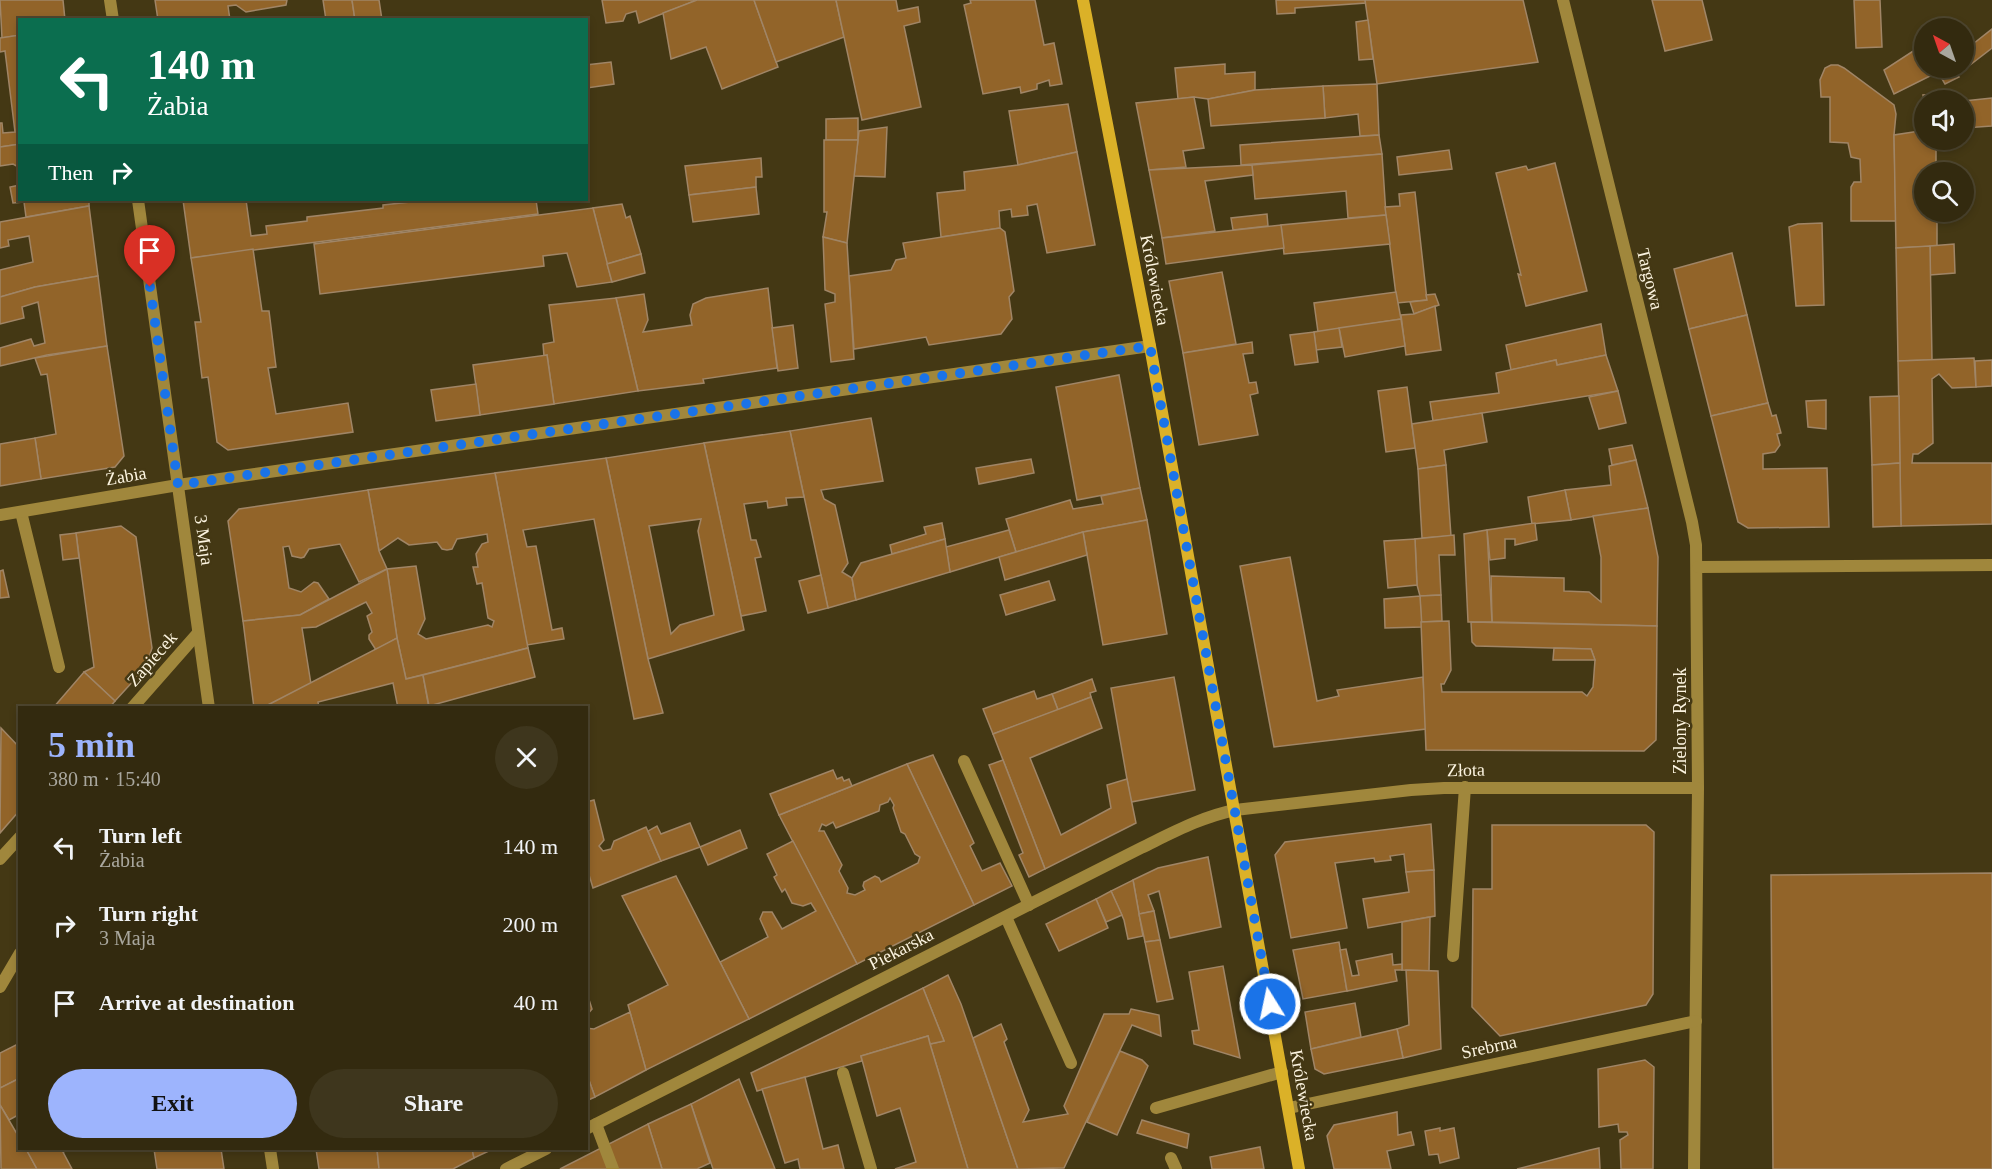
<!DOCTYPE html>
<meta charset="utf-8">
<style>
:root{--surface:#332a0f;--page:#3e361d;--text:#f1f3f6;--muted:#a9a79e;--line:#4e462f;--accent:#9db4fd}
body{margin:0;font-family:Georgia,serif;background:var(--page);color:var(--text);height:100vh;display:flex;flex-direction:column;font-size:22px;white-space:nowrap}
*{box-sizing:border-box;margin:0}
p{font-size:20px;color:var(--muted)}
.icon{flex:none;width:33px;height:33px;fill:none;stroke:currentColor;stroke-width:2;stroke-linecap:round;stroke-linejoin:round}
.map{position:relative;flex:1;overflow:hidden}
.drawer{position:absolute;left:18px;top:706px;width:570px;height:444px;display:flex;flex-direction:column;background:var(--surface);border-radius:0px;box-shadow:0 3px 9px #0003,0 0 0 2px var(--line)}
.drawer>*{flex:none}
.top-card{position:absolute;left:18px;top:18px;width:570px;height:183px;border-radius:0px;box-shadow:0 3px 9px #0003,0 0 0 2px var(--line);background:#0b6e4f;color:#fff;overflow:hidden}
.needle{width:39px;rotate:320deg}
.fabs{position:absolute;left:1914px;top:18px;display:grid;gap:12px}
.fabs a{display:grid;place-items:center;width:60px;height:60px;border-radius:50%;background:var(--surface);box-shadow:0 3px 9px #0003,0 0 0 2px var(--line);font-size:30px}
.pin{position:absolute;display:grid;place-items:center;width:51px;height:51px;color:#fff;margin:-62px -26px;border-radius:50% 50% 50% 0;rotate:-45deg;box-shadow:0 0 6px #0007}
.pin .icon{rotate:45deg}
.me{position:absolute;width:66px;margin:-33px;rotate:350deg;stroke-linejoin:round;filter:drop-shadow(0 0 4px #0008)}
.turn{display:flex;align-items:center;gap:21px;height:126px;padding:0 30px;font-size:27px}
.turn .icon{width:78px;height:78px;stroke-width:2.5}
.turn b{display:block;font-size:42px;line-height:51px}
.then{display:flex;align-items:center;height:57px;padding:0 30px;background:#0003;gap:12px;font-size:22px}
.round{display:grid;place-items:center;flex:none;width:63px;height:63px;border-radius:32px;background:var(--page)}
.head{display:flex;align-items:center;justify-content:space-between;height:102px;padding:0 30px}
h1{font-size:36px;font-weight:600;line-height:45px;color:var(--accent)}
.cta{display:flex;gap:12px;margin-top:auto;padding:12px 30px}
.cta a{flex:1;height:69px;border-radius:36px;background:var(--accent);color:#111;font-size:24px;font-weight:600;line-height:69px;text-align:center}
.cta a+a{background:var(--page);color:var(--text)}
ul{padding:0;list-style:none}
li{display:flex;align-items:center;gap:18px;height:78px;padding:0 30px}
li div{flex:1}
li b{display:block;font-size:22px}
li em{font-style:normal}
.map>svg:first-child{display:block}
</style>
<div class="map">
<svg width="1992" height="1169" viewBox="0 0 1992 1169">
<rect width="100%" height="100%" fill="#443814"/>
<!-- building -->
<g fill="#926429" stroke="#a08566" stroke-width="1.5" fill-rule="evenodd">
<polygon points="0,0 63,0 65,20 20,20 20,35 2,38"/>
<polygon points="155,0 287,0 286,5 246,12 236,5 228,6 230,20 158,20"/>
<polygon points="323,0 352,0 355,20 326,20"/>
<polygon points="352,0 379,0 382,20 355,20"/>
<polygon points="602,0 697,0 639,23 636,11 626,14 623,21 606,23"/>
<polygon points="697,0 754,0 778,67 722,89 706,47 671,59 663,13"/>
<polygon points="754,0 836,0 844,37 776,62"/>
<polygon points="836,0 896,0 898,11 918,7 920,22 904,26 921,107 862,120"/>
<polygon points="970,0 1035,0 1044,45 1054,43 1062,84 1050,86 1049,80 1037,84 1037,89 1021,93 1020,87 983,94 964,5 971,3"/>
<polygon points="1276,0 1365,0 1366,3 1295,8 1295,13 1277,14"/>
<polygon points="1365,0 1523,0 1538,62 1377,84"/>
<polygon points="1652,0 1702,0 1712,40 1665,51"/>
<polygon points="1854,0 1880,0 1882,47 1856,48"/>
<polygon points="1368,20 1373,59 1359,60 1356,22"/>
<polygon points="1992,29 1992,48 1957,75 1952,68 1964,68 1964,51"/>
<polygon points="20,35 20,144 0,147 0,123 2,123 3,133 15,132 5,51 0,52 0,38"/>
<polygon points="1924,44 1924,68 1946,68 1894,94 1884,70"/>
<polygon points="611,62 614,84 587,88 586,65"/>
<polygon points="1225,64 1225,74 1255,72 1255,90 1208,99 1194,97 1178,99 1175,68"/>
<polygon points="1831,65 1838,65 1844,68 1894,105 1896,114 1894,135 1896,221 1851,221 1851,187 1854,182 1861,182 1860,159 1851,157 1848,143 1830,142 1830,97 1821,97 1820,80 1825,68"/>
<polygon points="1946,68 1952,68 1959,77 1945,84 1938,72"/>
<polygon points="1377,84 1379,135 1360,136 1358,114 1325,118 1323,86"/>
<polygon points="1323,86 1325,118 1211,126 1208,99 1255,90"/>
<polygon points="1937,94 1938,100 1924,100 1924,131 1920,131 1919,109 1924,103 1923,95"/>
<polygon points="1194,97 1204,148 1183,151 1186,167 1149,170 1136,103"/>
<polygon points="1992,98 1992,126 1964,128 1964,101"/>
<polygon points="1068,104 1077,152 1018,165 1009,111"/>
<polygon points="858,118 858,140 826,140 826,119"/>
<polygon points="887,127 885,177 854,176 859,131"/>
<polygon points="1920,131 1924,131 1924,140 1936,140 1936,172 1924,172 1924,212 1937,212 1937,246 1896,248 1894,135"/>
<polygon points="1379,135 1382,154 1241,165 1240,145"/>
<polygon points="824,140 858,140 847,243 823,237 827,212 824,212"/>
<polygon points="20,144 20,168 13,164 0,166 0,147"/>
<polygon points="1449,150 1452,169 1399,175 1397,157"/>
<polygon points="1077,152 1095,245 1047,253 1037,204 1027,206 1028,215 1012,217 1011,209 999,211 1000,228 941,237 937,193 965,190 964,172 1018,165"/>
<polygon points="1382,154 1386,215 1348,218 1346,191 1255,199 1252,165"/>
<polygon points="761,158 762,177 756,177 756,187 689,195 685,166"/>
<polygon points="1555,163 1587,291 1526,306 1518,274 1521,275 1496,173 1526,166 1528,170"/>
<polygon points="1252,165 1253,175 1205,181 1215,231 1162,238 1149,170"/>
<polygon points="20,185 20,200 89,200 89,206 26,217 24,202 13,203 10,187"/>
<polygon points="756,187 759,214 693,222 689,195"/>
<polygon points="1415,192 1427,300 1397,303 1385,207 1400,206 1399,194"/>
<polygon points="183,200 246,200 251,236 267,234 266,226 307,221 307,217 383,208 383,205 429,200 536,200 538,214 191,258"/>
<polygon points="622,204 626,218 630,216 641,254 607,264 593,208"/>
<polygon points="89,206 98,276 35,287 0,297 0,270 33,262 29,236 8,240 9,246 0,248 0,222"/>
<polygon points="593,208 612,282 577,287 567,253 543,256 544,266 320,294 314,244"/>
<polygon points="1267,214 1268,226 1233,230 1231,218"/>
<polygon points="1386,215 1390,244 1284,254 1281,225"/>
<polygon points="1822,223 1824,305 1796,306 1789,227 1798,224"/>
<polygon points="1281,225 1284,248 1166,264 1162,238"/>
<polygon points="1000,228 1005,232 1014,291 1009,297 1012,319 1001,334 929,345 926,337 854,349 849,276 891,270 896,260 906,258 903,243"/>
<polygon points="823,237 847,243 854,359 831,362 825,304 835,302 835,294 825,290"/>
<polygon points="1954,244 1955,273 1930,275 1930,246"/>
<polygon points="1930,246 1932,360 1898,361 1896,248"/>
<polygon points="253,249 262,311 269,311 276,367 268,368 276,414 348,403 353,432 228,450 217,442 208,377 202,378 195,322 201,322 191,258"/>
<polygon points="1732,253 1747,315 1689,329 1674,269"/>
<polygon points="641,254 645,273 612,282 607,264"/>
<polygon points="1222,272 1236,344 1183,353 1169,281"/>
<polygon points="98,276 107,346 47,355 0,366 0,348 31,339 34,346 45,343 38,302 22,307 24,318 0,324 0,297 35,287"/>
<polygon points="768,288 777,368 703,379 704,383 638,391 616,298 644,294 648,320 643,332 692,325 690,315 693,304 706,298"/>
<polygon points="1396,292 1401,319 1318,332 1314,303"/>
<polygon points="1435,294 1439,305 1414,314 1410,302 1427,300 1426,295"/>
<polygon points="616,298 638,391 554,404 547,355 544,356 543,344 554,342 549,305"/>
<polygon points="1435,306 1441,350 1406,355 1401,315 1414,314"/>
<polygon points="1747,315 1768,403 1711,416 1689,329"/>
<polygon points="1401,319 1405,346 1345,357 1339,328"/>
<polygon points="1601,324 1606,355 1557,365 1556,360 1511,370 1506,345"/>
<polygon points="793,325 798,368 778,371 772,328"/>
<polygon points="1339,328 1342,347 1316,350 1314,332"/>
<polygon points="1314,332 1318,362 1295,365 1290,335"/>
<polygon points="1252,342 1253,353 1243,354 1249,383 1256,382 1258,393 1250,395 1258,435 1199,445 1183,353"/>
<polygon points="107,346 124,456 115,467 41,479 35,438 56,434 47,374 41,375 35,358"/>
<polygon points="547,355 554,404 480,415 473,365"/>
<polygon points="1606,355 1618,391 1433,421 1430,402 1499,393 1496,373 1556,360 1557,365"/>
<polygon points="1974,358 1976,387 1952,388 1939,374 1932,379 1933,443 1918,454 1913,454 1912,463 1992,463 1992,524 1901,526 1898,361"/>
<polygon points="1992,360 1992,386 1976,387 1975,361"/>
<polygon points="1119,375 1140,488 1077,500 1056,387"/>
<polygon points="476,384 480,415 436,421 431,390"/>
<polygon points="1407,387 1415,448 1386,452 1378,391"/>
<polygon points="1618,391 1626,423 1599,429 1589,397"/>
<polygon points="1899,396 1900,463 1872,465 1870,397"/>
<polygon points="1826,400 1826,429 1808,427 1806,401"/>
<polygon points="1768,403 1772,416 1776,415 1781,433 1777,434 1780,445 1775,452 1763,454 1763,469 1827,468 1829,527 1748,528 1738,522 1711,416"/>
<polygon points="1482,413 1487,442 1444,450 1446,465 1418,469 1412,424"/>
<polygon points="871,418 883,481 821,490 824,499 835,505 848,563 842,572 852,578 856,600 828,608 790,431"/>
<polygon points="790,431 804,497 786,498 787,505 768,508 767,501 744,504 751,540 756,540 761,557 755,558 766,611 741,616 704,443"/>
<polygon points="35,438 41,479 0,486 0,444"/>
<path d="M704,443L744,630L648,659L606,458ZM701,519L698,531L714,615L680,625L671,634L649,526Z"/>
<polygon points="1632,445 1636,460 1612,465 1609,449"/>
<polygon points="606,458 648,659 663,713 634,719 594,519 523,530 527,547 536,546 552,630 562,628 564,639 527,645 495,473"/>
<polygon points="1031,459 1034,473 979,484 976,468"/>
<polygon points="1636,460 1648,508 1571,520 1565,490 1611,485 1609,466"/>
<polygon points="1900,463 1901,526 1873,527 1872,465"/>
<polygon points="1446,465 1451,536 1422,538 1418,469"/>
<polygon points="495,473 528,648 406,679 397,638 387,569 416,566 425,619 418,634 426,639 488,625 492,627 494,621 488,618 482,583 477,584 473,567 478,567 476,554 482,544 488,542 487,534 457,539 452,549 447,550 442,549 437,542 409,545 398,538 379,551 368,490"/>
<polygon points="1140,488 1147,520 1083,532 1016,552 1006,519 1070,500 1073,509 1103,504 1101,496"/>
<polygon points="368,490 379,551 387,569 359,582 340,544 309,549 304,557 301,558 292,556 289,546 283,547 289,588 301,592 314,582 318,583 329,599 300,615 243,621 228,521 239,509"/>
<polygon points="1565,490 1571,520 1532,524 1528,497"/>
<polygon points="1648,508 1658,557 1657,626 1492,622 1491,576 1564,578 1564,591 1589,592 1601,602 1601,557 1593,516"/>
<polygon points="1147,520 1167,634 1103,645 1083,532"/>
<polygon points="942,523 945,539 892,554 890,545 926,534 924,527"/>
<polygon points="1535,523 1537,540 1515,545 1515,539 1505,539 1505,558 1490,560 1487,530"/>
<polygon points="121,526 136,537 152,648 146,667 115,701 84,672 94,667 76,533"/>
<polygon points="1009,530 1016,552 950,572 946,547"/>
<polygon points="1487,530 1492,622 1468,622 1464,534"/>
<polygon points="1083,532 1087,555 1005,580 999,557"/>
<polygon points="76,533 79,558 63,560 60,535"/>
<polygon points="1454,535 1455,555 1439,555 1441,595 1420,596 1417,585 1415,539"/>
<polygon points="945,539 950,572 856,600 852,578 861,563"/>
<polygon points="1415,539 1417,585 1388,588 1384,541"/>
<polygon points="1290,557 1317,701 1339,696 1337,690 1423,677 1426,729 1274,747 1240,566"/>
<polygon points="387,569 397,638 376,650 369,639 369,635 372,632 367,616 372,613 366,602 316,627 302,628 311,684 262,708 254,708 243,621 300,615"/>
<polygon points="3,570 9,597 0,598 0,571"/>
<polygon points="821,575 828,608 808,613 799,581"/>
<polygon points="1049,581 1055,600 1006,615 1000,595"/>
<polygon points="1441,595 1442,621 1421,622 1420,596"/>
<polygon points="1420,596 1422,627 1385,628 1384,599"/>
<polygon points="1449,621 1451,670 1444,684 1441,684 1442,692 1582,692 1587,696 1593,687 1595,660 1591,649 1476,646 1472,642 1471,622 1657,626 1656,740 1644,751 1426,750 1421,622"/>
<polygon points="397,638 406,679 423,675 429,708 398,708 393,683 318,702 319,708 262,708"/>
<polygon points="528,648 535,677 429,706 423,675"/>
<polygon points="1554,648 1591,649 1595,660 1553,660"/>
<polygon points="84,672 115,701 109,708 53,708"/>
<polygon points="1174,677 1195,790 1131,802 1111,688"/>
<polygon points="1092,679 1096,691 1090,693 1091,697 1058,710 1052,694"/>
<polygon points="1034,691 1037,699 1052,694 1058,710 993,734 983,709"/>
<polygon points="1091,697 1102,728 1030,758 1061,835 1111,808 1107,785 1127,779 1136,823 1045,869 993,734"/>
<polygon points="1,728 20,748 20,810 0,833"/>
<polygon points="933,755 974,843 970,846 982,871 1000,863 1012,886 974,905 907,764"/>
<polygon points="1003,760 1045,869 1029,877 1019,855 1023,853 989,765"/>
<path d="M907,764L974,905L857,964L779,815ZM890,798L894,805L893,808L901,832L905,834L915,854L920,857L918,863L881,882L879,878L875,876L864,882L863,886L865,890L855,895L847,893L848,888L839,871L842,865L824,831H819L822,824L826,826L833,822L836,828L879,811L880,805L888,802Z"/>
<polygon points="833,770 837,779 842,777 844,781 849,779 852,786 779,815 770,794"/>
<polygon points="594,800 604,840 599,846 603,851 611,849 614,841 646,827 661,861 593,888 586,865 586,802"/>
<polygon points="690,823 700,847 661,861 648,831 657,826 661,834"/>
<polygon points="1431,824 1434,870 1406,872 1404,854 1390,856 1391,860 1375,862 1374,858 1335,863 1347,928 1291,938 1275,855 1285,842"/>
<polygon points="1492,825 1646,825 1654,832 1653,994 1646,1005 1500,1036 1472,1007 1473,889 1492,889"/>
<polygon points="740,830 747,848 708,865 700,847"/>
<polygon points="793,841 857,964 749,1019 720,962 768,937 760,919 763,912 772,912 782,929 816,911 811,903 803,906 792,903 785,889 782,892 774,877 777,875 767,854"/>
<polygon points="1208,857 1221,927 1170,938 1159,891 1148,895 1154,911 1139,914 1133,880 1158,868"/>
<polygon points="1434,870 1435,916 1368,928 1363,899 1409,892 1406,872"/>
<polygon points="1992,873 1992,1169 1773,1169 1771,875"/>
<polygon points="676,876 749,1019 646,1070 628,1005 668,985 622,896"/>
<polygon points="1133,880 1143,936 1128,939 1124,920 1111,891"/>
<polygon points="1111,891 1122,915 1106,922 1096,899"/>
<polygon points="1096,899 1108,928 1059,951 1046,924"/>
<polygon points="1154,911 1160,940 1145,942 1139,914"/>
<polygon points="1430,917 1429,971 1402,970 1402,922"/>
<polygon points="1160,940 1173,999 1157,1002 1145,942"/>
<polygon points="1339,942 1347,991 1303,999 1293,950"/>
<polygon points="1346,949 1352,976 1359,975 1356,961 1392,954 1393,965 1402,964 1402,970 1395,970 1397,981 1347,991 1340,950"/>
<polygon points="1223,966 1240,1058 1194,1044 1192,1031 1199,1030 1189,972"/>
<polygon points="1406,970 1438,971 1441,1049 1403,1058 1397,1029 1409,1025"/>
<polygon points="948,975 961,1004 1018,1169 968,1169 930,1044 944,1041 923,988"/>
<polygon points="923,988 944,1041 930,1044 928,1036 861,1056 862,1061 757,1091 751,1073"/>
<polygon points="586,990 592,1009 586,1016"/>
<polygon points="1355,1003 1361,1037 1311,1049 1305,1012"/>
<polygon points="1131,1009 1159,1015 1161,1036 1132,1025 1064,1168 1018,1169 973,1038 1001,1024 1007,1039 1004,1042 1029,1110 1023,1122 1068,1114 1064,1106 1104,1014 1129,1014"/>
<polygon points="630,1012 646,1070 595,1097 586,1072 586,1028 594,1029"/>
<polygon points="1397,1029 1403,1058 1324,1074 1315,1069 1311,1049"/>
<polygon points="928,1036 930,1044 968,1169 895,1169 916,1162 900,1108 877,1116 861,1056"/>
<polygon points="20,1043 20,1078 0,1088 0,1053"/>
<polygon points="1120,1051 1142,1060 1148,1066 1117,1135 1087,1122"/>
<polygon points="1645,1060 1654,1067 1653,1169 1621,1169 1620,1140 1628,1135 1627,1132 1619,1132 1618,1124 1599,1127 1598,1069"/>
<polygon points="586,1072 595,1097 586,1101"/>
<polygon points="805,1077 823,1149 838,1145 844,1169 800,1169 798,1159 785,1163 762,1089"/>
<polygon points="20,1078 20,1114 9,1120 0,1105 0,1088"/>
<polygon points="739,1079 775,1169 713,1169 691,1104"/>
<polygon points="691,1104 710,1163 697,1169 662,1169 648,1124"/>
<polygon points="0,1105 20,1139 20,1149 26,1149 37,1169 1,1169"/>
<polygon points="1397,1112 1398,1135 1411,1132 1414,1145 1387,1151 1391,1169 1334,1169 1327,1136 1334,1125"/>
<polygon points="1142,1120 1189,1134 1187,1148 1137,1133"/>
<polygon points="648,1124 662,1169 560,1169"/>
<polygon points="1440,1128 1440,1131 1454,1128 1459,1158 1440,1163 1438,1154 1429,1155 1425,1131"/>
<polygon points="1260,1147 1264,1169 1212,1169 1210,1157"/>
<polygon points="1599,1148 1600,1169 1517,1169 1590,1150"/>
<polygon points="26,1149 70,1149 63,1152 72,1169 37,1169"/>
<polygon points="154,1149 221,1149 224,1169 157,1169"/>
<polygon points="316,1149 377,1149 379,1169 319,1169"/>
<polygon points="377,1149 472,1149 474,1158 453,1169 379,1169"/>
<polygon points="472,1149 493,1149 474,1158"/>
</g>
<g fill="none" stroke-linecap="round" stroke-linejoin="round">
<!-- lane -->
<g stroke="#a0873c" stroke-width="12">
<polyline points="21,512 59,667"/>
<polyline points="964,761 1029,905"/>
<polyline points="1006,917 1071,1063"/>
<polyline points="1453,956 1465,787"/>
<polyline points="0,987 20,953"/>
<polyline points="1156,1108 1282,1072"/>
<polyline points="596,1124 613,1169"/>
<polyline points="1171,1158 1176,1169"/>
</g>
<!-- street -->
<g stroke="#a0873c" stroke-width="12">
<polyline points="110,0 113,20"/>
<polyline points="1563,0 1692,522 1696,545 1698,788 1694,1169"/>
<polyline points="138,200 209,708"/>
<polyline points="0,515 178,485 1150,346"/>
<polyline points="1698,567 1992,565"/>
<polyline points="132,708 198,633"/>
<polyline points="0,859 20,837"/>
<polyline points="843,1073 871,1169"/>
<polyline points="1289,1108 1696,1021"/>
<path d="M586,1129L1141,848C1172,833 1201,817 1235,810L1411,790L1444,788H1698"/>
<polyline points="270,1149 273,1169"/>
<polyline points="506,1169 546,1149"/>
</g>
<!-- secondary -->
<polyline stroke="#dbb128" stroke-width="12" points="1083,0 1150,346 1299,1169"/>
</g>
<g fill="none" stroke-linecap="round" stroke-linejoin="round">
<!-- route -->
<polyline stroke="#1a73e8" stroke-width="10" stroke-dasharray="0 18" points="150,287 178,485 1150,346 1270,1004"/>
</g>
<g text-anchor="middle" stroke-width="5" stroke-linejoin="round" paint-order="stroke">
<!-- street labels -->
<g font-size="18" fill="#fcf4e0" stroke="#443814">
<text transform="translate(1650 279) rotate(76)" y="6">Targowa</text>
<text transform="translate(1155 280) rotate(79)" y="6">Królewiecka</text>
<text transform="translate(126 476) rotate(-10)" y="6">Żabia</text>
<text transform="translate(204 540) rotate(82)" y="6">3 Maja</text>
<text transform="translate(152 659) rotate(-49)" y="6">Zapiecek</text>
<text transform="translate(1680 721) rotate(-90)" y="6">Zielony Rynek</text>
<text transform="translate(1466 770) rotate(-1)" y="6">Złota</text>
<text transform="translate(901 949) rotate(-27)" y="6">Piekarska</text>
<text transform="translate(1489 1047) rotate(-12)" y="6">Srebrna</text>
<text transform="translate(1304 1095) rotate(80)" y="6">Królewiecka</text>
</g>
</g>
</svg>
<div class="fabs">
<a><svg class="needle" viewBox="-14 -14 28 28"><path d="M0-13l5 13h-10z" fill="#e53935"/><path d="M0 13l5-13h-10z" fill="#a9a79e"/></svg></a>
<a><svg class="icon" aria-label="sound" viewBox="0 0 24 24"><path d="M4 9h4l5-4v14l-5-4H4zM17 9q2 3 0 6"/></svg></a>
<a><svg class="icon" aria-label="search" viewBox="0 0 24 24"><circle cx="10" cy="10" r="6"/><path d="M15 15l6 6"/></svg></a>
</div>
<div class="pin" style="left:150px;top:287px;background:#d93025"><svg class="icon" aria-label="arrive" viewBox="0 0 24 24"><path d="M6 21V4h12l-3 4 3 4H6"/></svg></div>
<svg class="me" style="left:1270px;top:1004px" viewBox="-20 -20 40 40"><circle r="17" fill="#1a73e8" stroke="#fff" stroke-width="3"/><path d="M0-11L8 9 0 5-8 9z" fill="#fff"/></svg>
<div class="top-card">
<div class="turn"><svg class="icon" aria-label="left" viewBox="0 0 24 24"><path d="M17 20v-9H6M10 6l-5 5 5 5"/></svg><div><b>140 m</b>Żabia</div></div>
<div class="then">Then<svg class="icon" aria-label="right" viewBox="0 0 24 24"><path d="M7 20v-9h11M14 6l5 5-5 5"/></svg></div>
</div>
<section class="drawer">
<div class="head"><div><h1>5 min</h1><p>380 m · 15:40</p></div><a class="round"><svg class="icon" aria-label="close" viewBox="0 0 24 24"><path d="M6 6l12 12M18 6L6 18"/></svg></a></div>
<ul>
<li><svg class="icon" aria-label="left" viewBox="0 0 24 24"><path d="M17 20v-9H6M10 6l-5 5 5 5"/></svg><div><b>Turn left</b><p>Żabia</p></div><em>140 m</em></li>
<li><svg class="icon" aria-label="right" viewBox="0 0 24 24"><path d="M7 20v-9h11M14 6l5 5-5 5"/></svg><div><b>Turn right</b><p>3 Maja</p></div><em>200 m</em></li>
<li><svg class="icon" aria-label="arrive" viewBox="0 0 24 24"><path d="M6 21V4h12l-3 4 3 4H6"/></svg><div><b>Arrive at destination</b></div><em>40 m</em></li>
</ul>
<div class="cta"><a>Exit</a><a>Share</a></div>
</section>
</div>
